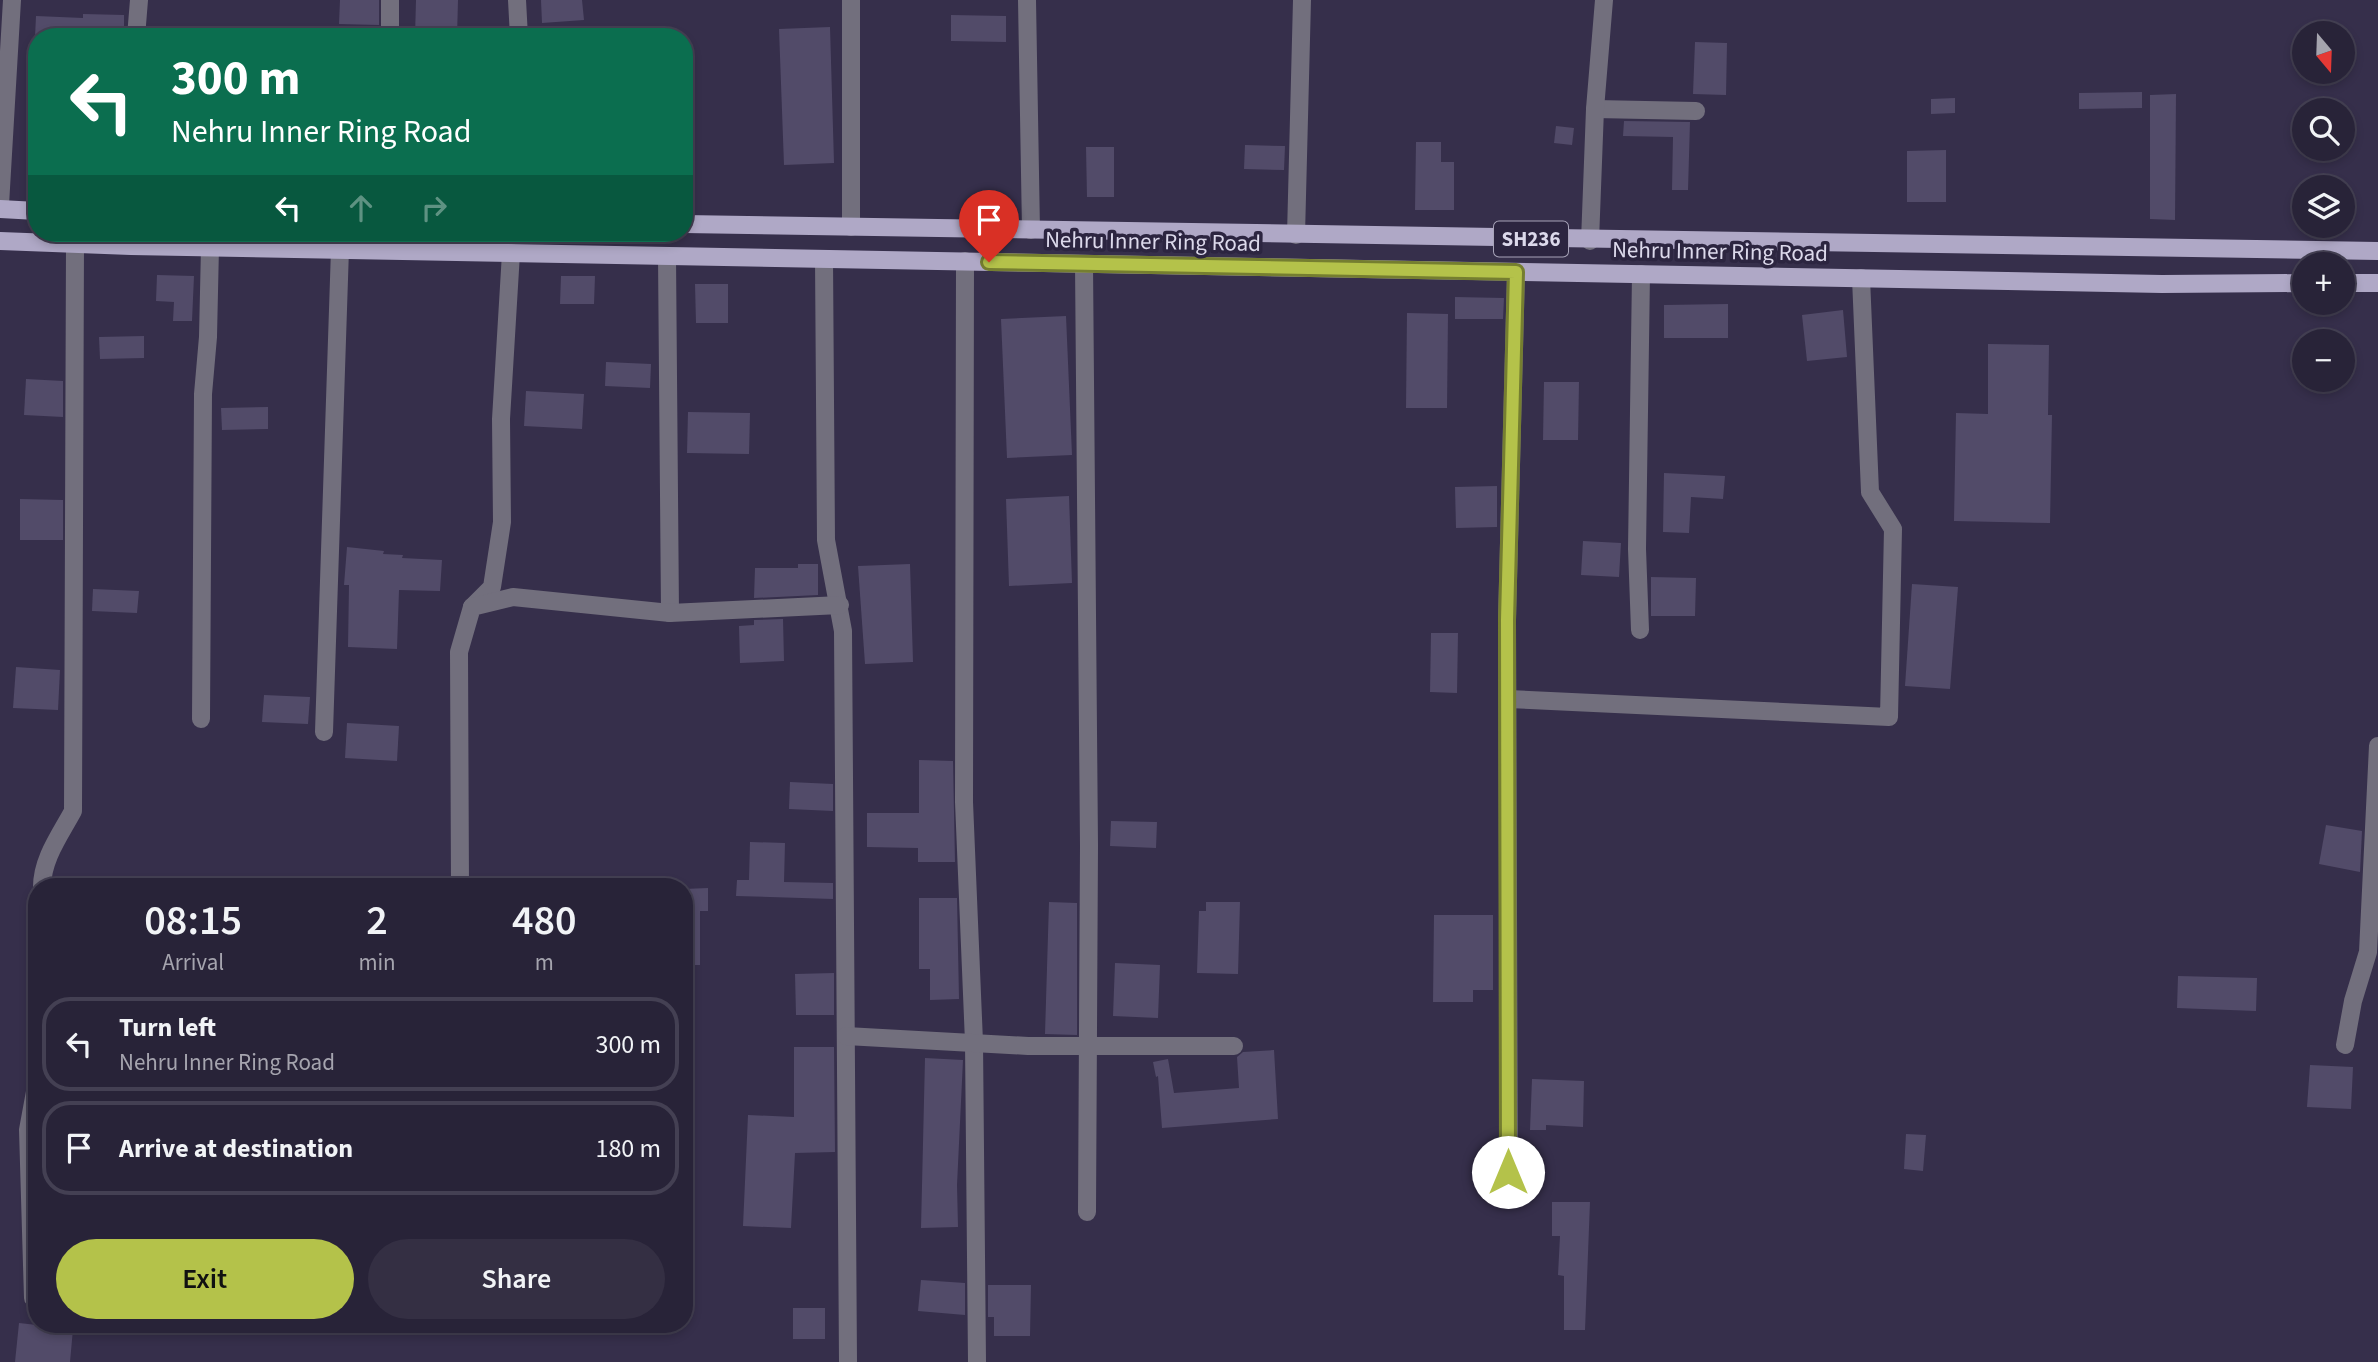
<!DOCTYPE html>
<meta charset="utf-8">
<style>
:root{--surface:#282338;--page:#342f43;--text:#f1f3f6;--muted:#a5a4ae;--line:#444053;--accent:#b4c24a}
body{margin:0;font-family:"Source Sans 3",sans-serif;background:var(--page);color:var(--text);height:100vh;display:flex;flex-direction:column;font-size:26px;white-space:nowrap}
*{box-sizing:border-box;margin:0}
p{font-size:23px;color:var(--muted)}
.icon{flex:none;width:38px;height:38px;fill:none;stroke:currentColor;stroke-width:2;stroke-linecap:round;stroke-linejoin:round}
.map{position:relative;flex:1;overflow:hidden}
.side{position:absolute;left:28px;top:878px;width:665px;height:455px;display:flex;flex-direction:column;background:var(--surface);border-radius:28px;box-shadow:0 4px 10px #0003,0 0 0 2px var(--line)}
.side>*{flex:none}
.hud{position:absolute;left:28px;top:28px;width:665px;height:214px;border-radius:28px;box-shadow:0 4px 10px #0003,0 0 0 2px var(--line);background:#0b6e4f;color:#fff;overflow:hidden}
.needle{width:46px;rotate:161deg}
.fabs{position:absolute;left:2292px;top:21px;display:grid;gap:14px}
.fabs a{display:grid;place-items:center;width:63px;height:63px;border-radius:50%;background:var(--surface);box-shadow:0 4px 10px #0003,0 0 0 2px var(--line);font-size:35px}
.pin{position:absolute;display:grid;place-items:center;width:60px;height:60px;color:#fff;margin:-72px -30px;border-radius:50% 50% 50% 0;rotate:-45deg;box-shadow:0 0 7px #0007}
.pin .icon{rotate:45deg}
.me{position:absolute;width:77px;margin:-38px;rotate:0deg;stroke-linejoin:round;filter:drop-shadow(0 0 5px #0008)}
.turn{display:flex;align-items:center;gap:24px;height:147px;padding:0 28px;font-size:32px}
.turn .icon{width:91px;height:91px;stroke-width:2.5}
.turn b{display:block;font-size:49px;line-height:60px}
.lanes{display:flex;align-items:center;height:66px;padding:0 28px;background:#0003;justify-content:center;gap:35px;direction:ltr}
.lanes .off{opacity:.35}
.eta{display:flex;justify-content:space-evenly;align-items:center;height:119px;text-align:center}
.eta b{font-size:42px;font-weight:600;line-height:49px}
.cta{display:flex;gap:14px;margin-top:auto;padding:14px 28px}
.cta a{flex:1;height:80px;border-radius:42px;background:var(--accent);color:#111;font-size:28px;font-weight:600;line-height:80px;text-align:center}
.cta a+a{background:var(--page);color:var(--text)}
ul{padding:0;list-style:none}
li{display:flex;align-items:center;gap:21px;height:94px;margin:0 14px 10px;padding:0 14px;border:4px solid var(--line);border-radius:28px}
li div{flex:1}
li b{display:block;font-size:26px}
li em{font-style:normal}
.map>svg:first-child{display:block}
</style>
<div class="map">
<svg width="2378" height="1362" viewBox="0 0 2378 1362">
<rect width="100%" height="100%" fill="#362f4b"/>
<!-- building -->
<g fill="#524b69">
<polygon points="340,0 379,0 379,25 339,24"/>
<polygon points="416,0 458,0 457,37 415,37"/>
<polygon points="541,0 582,0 584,20 542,23"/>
<polygon points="83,14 124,15 124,37 35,37 36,16 83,18"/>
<polygon points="951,15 1006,16 1006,42 951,41"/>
<polygon points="830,27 834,163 784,165 779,29"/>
<polygon points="1695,42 1727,43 1726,95 1693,94"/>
<polygon points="2142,92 2142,108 2079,109 2079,93"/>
<polygon points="2176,94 2175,220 2150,219 2150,95"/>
<polygon points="1955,98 1955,113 1931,114 1931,99"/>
<polygon points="1624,121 1690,122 1688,190 1672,190 1673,137 1623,136"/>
<polygon points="1556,126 1574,128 1572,145 1554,143"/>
<polygon points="1416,142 1441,142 1441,162 1454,162 1454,210 1415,210"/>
<polygon points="1245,145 1285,146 1284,170 1244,169"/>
<polygon points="1086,147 1114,147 1114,197 1087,197"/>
<polygon points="1946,150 1946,202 1907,202 1907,151"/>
<polygon points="157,275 194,276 192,321 173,321 174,302 156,301"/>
<polygon points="561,276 595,276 594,304 560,304"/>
<polygon points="695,284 728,284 728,323 696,323"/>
<polygon points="1455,297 1504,298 1503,319 1455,319"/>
<polygon points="1728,304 1728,338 1664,338 1664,305"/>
<polygon points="1843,310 1847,357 1807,361 1802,315"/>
<polygon points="1407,313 1448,314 1447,408 1406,408"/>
<polygon points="1066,316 1072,455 1007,458 1001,319"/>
<polygon points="144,336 144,358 100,359 99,337"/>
<polygon points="1988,344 2049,345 2048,415 2052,415 2050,523 1954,521 1956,413 1988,414"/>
<polygon points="606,362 651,364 650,388 605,386"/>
<polygon points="26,379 63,381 63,417 24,415"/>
<polygon points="1544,382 1579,382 1578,440 1543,440"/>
<polygon points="526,391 584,394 582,429 524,426"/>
<polygon points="268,407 268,429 222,430 221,408"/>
<polygon points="688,412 750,413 749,454 687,453"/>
<polygon points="1664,473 1725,476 1723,499 1691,497 1689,533 1663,532"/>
<polygon points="1497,486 1497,527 1456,528 1455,487"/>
<polygon points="1069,496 1072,583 1009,586 1006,499"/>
<polygon points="20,499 63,500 63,540 20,540"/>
<polygon points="1583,541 1621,543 1619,577 1581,575"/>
<polygon points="347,547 384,551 383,554 403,555 402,558 442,560 440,591 399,590 397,649 348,647 349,585 344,585"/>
<polygon points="798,564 818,564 818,595 754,598 755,568 798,568"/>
<polygon points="910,564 913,662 865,664 858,566"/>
<polygon points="1651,577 1696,578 1695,616 1651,616"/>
<polygon points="1912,584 1958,587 1950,689 1905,686"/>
<polygon points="93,589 139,591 137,613 92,611"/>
<polygon points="783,619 784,661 740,663 739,626 754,625 754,620"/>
<polygon points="1431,633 1458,633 1457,693 1430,692"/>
<polygon points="16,667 60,670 58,710 13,708"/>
<polygon points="264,695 310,697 308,724 262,722"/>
<polygon points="347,723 399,726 397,761 345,758"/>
<polygon points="919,760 953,761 955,862 918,862 918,848 867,847 867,813 919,813"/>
<polygon points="790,782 833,784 833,811 789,809"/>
<polygon points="1111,821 1157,822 1156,848 1110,846"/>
<polygon points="2326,825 2362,831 2360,872 2319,864"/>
<polygon points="750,842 785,843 784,882 833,883 833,899 736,896 737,880 749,880"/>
<polygon points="708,888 708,911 700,911 700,965 684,965 684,889"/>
<polygon points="919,898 957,898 959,999 930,1000 930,969 919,969"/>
<polygon points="1049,902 1077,903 1077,1035 1045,1034"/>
<polygon points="1206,902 1240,902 1238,974 1197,973 1199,911 1206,911"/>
<polygon points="1434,915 1493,915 1493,990 1473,990 1473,1002 1433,1002"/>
<polygon points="1115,963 1160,965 1158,1018 1113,1016"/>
<polygon points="834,973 834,1015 796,1015 795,974"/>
<polygon points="2178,976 2257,978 2256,1011 2177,1008"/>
<polygon points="794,1047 834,1047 835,1152 795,1153 791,1228 743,1226 748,1115 794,1117"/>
<polygon points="1274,1050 1278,1119 1162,1128 1158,1076 1156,1077 1153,1062 1168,1059 1174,1093 1239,1088 1237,1057 1243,1052"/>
<polygon points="925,1058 963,1060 957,1185 958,1227 921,1228"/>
<polygon points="2310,1065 2353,1067 2351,1109 2307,1107"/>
<polygon points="1532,1079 1584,1081 1583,1127 1546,1125 1546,1130 1530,1130"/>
<polygon points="1906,1134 1926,1135 1923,1171 1904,1169"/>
<polygon points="1552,1202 1590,1202 1585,1330 1564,1330 1564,1276 1558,1275 1560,1236 1552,1236"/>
<polygon points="921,1280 965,1283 965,1315 918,1311"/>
<polygon points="988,1285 1031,1285 1030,1336 994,1336 994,1317 988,1317"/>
<rect x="793" y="1308" width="32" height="31"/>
<polygon points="19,1323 73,1329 70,1362 15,1362"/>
</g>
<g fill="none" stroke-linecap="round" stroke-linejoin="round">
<!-- minor -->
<g stroke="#726f7d" stroke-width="18">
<polyline points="390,0 390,37"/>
<polyline points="517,0 519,37"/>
<polyline points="851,0 851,227"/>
<polyline points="1027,0 1031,230"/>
<polyline points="136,37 139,0"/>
<polyline points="1595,109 1696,111"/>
<polyline points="0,205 12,0"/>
<polyline points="1296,235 1302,0"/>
<polyline points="1590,241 1595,109 1604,0"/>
<polyline points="667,256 670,613"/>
<polyline points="824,259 826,540 843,631 848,1362"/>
<polyline points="965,261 964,802 974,1042 977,1362"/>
<polyline points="1084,264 1089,846 1087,1212"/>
<polyline points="472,607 492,587 502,522 501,419 511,253"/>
<polyline points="1640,630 1637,549 1641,274"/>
<polyline points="1508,699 1889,717 1893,529 1870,492 1861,278"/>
<polyline points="201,719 203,394 208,337 210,247"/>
<polyline points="324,732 340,249"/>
<path d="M42,887C42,859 60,835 73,811L75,244"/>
<polyline points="460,887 459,652 472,607 513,597 670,613 840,605"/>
<polyline points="846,1036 1028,1046 1234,1046"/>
<polyline points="2345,1045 2353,1001 2368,952 2378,746"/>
<polyline points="1509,1200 1507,620 1516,272"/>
<polyline points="33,1298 28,1130 37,1081"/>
</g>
<!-- major -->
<g stroke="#afa8c6" stroke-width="18">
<polyline points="0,209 37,211"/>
<polyline points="684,224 2378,251"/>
<polyline points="0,241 131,246 2162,284 2305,283"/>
<polyline points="2343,283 2378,283"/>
</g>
</g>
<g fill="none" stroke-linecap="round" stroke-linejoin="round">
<defs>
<polyline id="route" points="989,262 1516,272 1507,620 1508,1172"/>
</defs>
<!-- route casing -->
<use href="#route" stroke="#757e30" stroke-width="18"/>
<!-- route -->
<use href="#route" stroke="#b4c24a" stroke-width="12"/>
</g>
<g text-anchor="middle" stroke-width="7" stroke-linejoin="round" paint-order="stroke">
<!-- shield labels -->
<rect fill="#2c2540" stroke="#a7a3b8" stroke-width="2" x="1494" y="221.5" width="74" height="35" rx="5"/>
<g font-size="21" font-weight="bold" fill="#dcd9eb">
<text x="1531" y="246">SH236</text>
</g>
<!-- street labels -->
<g font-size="23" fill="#dcd9eb" stroke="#2c2540">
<text transform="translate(1153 241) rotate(1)" y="8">Nehru Inner Ring Road</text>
<text transform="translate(1720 251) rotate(1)" y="8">Nehru Inner Ring Road</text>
</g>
</g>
</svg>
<div class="fabs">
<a><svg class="needle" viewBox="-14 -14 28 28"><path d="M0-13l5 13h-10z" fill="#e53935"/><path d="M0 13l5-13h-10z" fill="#a5a4ae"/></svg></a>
<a><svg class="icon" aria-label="search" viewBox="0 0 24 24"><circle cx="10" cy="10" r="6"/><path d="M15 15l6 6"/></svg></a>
<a><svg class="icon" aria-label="layers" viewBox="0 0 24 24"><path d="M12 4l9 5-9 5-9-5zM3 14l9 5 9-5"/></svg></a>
<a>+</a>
<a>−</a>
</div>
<div class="pin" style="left:989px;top:262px;background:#d93025"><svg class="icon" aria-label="arrive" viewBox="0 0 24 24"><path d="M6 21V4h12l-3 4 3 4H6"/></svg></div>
<svg class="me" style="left:1508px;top:1172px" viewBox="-20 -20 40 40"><circle r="19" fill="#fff"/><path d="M0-13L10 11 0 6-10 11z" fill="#b4c24a"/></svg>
<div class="hud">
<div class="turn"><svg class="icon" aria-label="left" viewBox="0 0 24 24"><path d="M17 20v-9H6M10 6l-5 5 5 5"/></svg><div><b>300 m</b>Nehru Inner Ring Road</div></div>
<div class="lanes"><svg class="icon" aria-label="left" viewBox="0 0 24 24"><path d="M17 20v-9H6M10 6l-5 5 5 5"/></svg><svg class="icon off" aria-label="ahead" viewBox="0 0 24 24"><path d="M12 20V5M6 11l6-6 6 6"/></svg><svg class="icon off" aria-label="right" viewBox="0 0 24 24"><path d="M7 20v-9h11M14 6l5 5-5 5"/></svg></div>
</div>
<section class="side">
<div class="eta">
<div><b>08:15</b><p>Arrival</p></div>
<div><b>2</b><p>min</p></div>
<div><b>480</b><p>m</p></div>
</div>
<ul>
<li><svg class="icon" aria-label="left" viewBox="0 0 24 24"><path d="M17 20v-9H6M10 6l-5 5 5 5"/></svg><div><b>Turn left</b><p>Nehru Inner Ring Road</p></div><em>300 m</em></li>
<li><svg class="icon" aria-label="arrive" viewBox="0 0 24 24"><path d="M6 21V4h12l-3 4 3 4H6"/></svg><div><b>Arrive at destination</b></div><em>180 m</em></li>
</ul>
<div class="cta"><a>Exit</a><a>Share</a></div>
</section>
</div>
